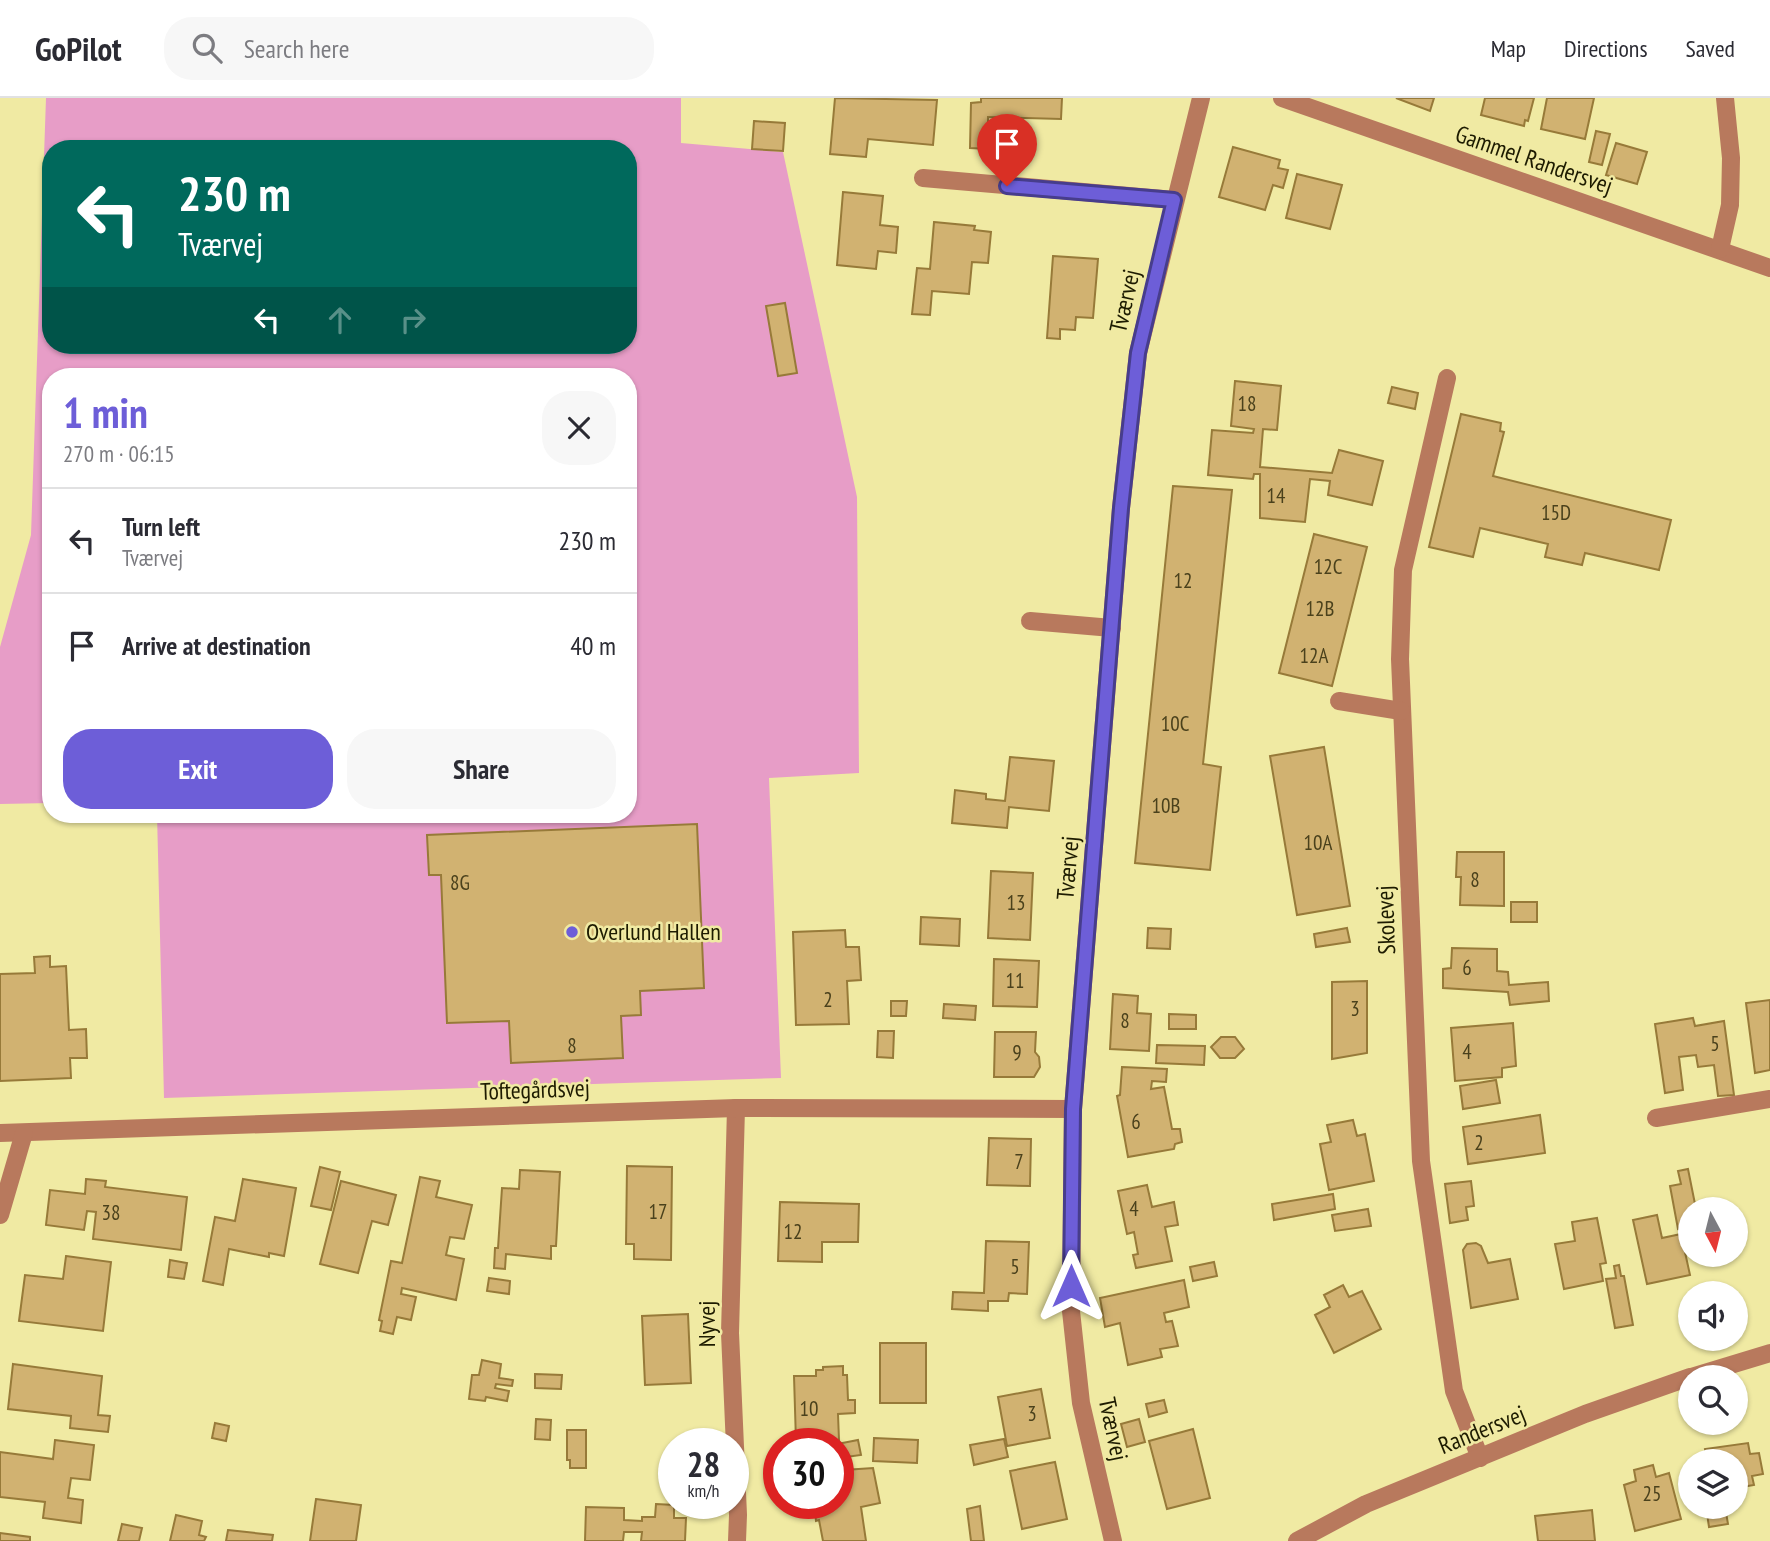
<!DOCTYPE html>
<meta charset="utf-8">
<style>
:root{--surface:#fff;--page:#f7f7f7;--text:#2b2b33;--muted:#7c7c81;--line:#e1e1e2;--accent:#6d5ed8}
body{margin:0;font-family:"PT Sans Narrow",sans-serif;background:var(--page);color:var(--text);height:100vh;display:flex;flex-direction:column;font-size:26px;white-space:nowrap}
*{box-sizing:border-box;margin:0}
p{font-size:23px;color:var(--muted)}
.icon{flex:none;width:38px;height:38px;fill:none;stroke:currentColor;stroke-width:2;stroke-linecap:round;stroke-linejoin:round}
.map{position:relative;flex:1;overflow:hidden}
.panel{position:absolute;left:42px;top:270px;width:595px;height:455px;display:flex;flex-direction:column;background:var(--surface);border-radius:28px;box-shadow:0 2px 5px #0004}
.panel>*{flex:none}
.banner{position:absolute;left:42px;top:42px;width:595px;height:214px;border-radius:28px;box-shadow:0 2px 5px #0004;background:#00695c;color:#fff;overflow:hidden}
.needle{width:46px;rotate:173deg}
.fabs{position:absolute;left:1678px;top:1099px;display:grid;gap:14px}
.fabs a{display:grid;place-items:center;width:70px;height:70px;border-radius:50%;background:var(--surface);box-shadow:0 2px 5px #0004;font-size:35px}
.speed{position:absolute;left:658px;top:1330px;display:flex;gap:14px;font-size:35px;font-weight:700;text-align:center}
.speed>*{display:grid;place-content:center;width:91px;height:91px;border-radius:50%;background:var(--surface);box-shadow:0 2px 5px #0004;line-height:1}
.speed small{font-size:18px;font-weight:400}
.speed .limit{border:10px solid #d22;background:#fff;color:#111}
.pin{position:absolute;display:grid;place-items:center;width:60px;height:60px;color:#fff;margin:-72px -30px;border-radius:50% 50% 50% 0;rotate:-45deg;box-shadow:0 0 7px #0007}
.pin .icon{rotate:45deg}
.me{position:absolute;width:77px;margin:-38px;rotate:0deg;stroke-linejoin:round;filter:drop-shadow(0 0 5px #0008)}
.turn{display:flex;align-items:center;gap:24px;height:147px;padding:0 21px;font-size:32px}
.turn .icon{width:91px;height:91px;stroke-width:2.5}
.turn b{display:block;font-size:49px;line-height:60px}
.lanes{display:flex;align-items:center;height:66px;padding:0 21px;background:#0003;justify-content:center;gap:35px;direction:ltr}
.lanes .off{opacity:.35}
.round{display:grid;place-items:center;flex:none;width:74px;height:74px;border-radius:28px;background:var(--page)}
.headline{display:flex;align-items:center;justify-content:space-between;height:119px;padding:0 21px}
h1{font-size:42px;font-weight:700;line-height:52px;color:var(--accent)}
.action{display:flex;gap:14px;margin-top:auto;padding:14px 21px}
.action a{flex:1;height:80px;border-radius:28px;background:var(--accent);color:#fff;font-size:28px;font-weight:700;line-height:80px;text-align:center}
.action a+a{background:var(--page);color:var(--text)}
ul{padding:0;list-style:none}
li{display:flex;align-items:center;gap:21px;height:105px;padding:0 21px;border-top:2px solid var(--line)}
li div{flex:1}
li b{display:block;font-size:26px}
li em{font-style:normal}
header{display:flex;align-items:center;gap:42px;box-sizing:border-box;height:98px;padding:0 35px;background:var(--surface);border-bottom:2px solid var(--line)}
header strong{font-size:33px}
nav{display:flex;gap:38px;margin-inline-start:auto;font-size:24px}
.search{width:490px;height:63px;background:var(--page);display:flex;align-items:center;gap:18px;box-sizing:border-box;padding:0 24px;border-radius:28px;color:var(--muted);font-size:26px}
.map>svg:first-child{display:block}
</style>
<header>
<strong>GoPilot</strong>
<div class="search"><svg class="icon" aria-label="search" viewBox="0 0 24 24"><circle cx="10" cy="10" r="6"/><path d="M15 15l6 6"/></svg>Search here</div>
<nav><a>Map</a><a>Directions</a><a>Saved</a></nav>
</header>
<div class="map">
<svg width="1770" height="1443" viewBox="0 0 1770 1443">
<rect width="100%" height="100%" fill="#f0eaa3"/>
<!-- green -->
<path fill="#e79dc7" fill-rule="evenodd" d="M46,0H681V45L783,54L857,399L859,675L769,680L781,980L164,1000L157,716H628V278H51V705L0,706V549L31,437ZM51,51H628V247H51Z"/>
<!-- building -->
<g fill="#d1b271" stroke="#977a39" stroke-width="2">
<polygon points="835,0 937,2 933,47 868,41 866,59 830,56"/>
<polygon points="981,0 1062,0 1061,21 988,19 988,51 970,50 971,5 981,4"/>
<polygon points="1396,0 1434,0 1430,13"/>
<polygon points="1485,0 1534,0 1528,23 1525,22 1524,28 1481,17"/>
<polygon points="1547,0 1594,0 1585,41 1541,31"/>
<polygon points="754,23 785,25 783,53 752,51"/>
<polygon points="1596,33 1610,36 1602,67 1589,64"/>
<polygon points="1616,45 1647,54 1637,86 1606,77"/>
<polygon points="1233,49 1280,62 1278,70 1288,72 1283,90 1273,87 1265,112 1219,99"/>
<polygon points="1297,76 1342,87 1330,131 1286,120"/>
<polygon points="843,94 883,98 880,127 898,129 896,155 878,153 876,171 837,167"/>
<polygon points="934,124 975,128 974,132 991,134 988,165 972,164 969,196 932,193 930,217 912,216 917,170 930,171"/>
<polygon points="1053,158 1098,161 1093,220 1076,219 1075,232 1060,231 1060,241 1047,240"/>
<polygon points="785,205 797,275 778,278 766,208"/>
<polygon points="1235,283 1281,288 1277,332 1263,331 1260,369 1332,375 1339,352 1383,363 1372,407 1328,397 1330,383 1310,381 1305,424 1260,420 1260,376 1254,376 1253,381 1208,377 1212,332 1253,335 1254,331 1231,328"/>
<polygon points="1392,289 1418,295 1415,311 1388,305"/>
<polygon points="1461,316 1501,325 1500,333 1504,334 1493,378 1671,422 1659,472 1585,455 1582,467 1545,459 1548,446 1480,430 1473,459 1429,449"/>
<polygon points="1173,388 1232,392 1203,666 1221,669 1210,772 1135,765"/>
<polygon points="1314,436 1367,449 1332,588 1279,575"/>
<polygon points="1324,649 1350,808 1297,817 1270,658"/>
<polygon points="1010,659 1054,663 1049,713 1009,709 1007,730 952,725 955,692 986,696 986,701 1005,703"/>
<polygon points="697,726 704,890 640,893 641,917 621,918 623,960 511,965 509,923 447,925 441,777 429,777 427,737"/>
<polygon points="1457,754 1504,754 1504,808 1460,807 1461,779 1456,779"/>
<polygon points="991,773 1033,775 1030,842 988,840"/>
<rect x="1511" y="804" width="26" height="20"/>
<polygon points="921,819 960,821 959,848 920,846"/>
<polygon points="1148,830 1171,831 1170,851 1147,850"/>
<polygon points="1347,830 1350,844 1316,849 1314,836"/>
<polygon points="845,832 846,849 859,849 861,882 847,883 849,926 796,927 793,834"/>
<polygon points="1452,850 1497,851 1497,873 1508,874 1509,887 1548,884 1549,903 1510,907 1508,894 1443,890 1443,871 1451,870"/>
<polygon points="50,858 50,869 66,868 69,932 86,931 87,960 70,960 71,980 0,983 0,876 35,875 34,859"/>
<polygon points="994,861 1039,863 1037,909 993,908"/>
<polygon points="1367,883 1367,955 1332,961 1332,884"/>
<polygon points="1113,896 1138,898 1137,915 1151,916 1149,953 1110,951"/>
<polygon points="1770,902 1770,972 1755,975 1746,905"/>
<polygon points="891,903 907,903 906,918 891,918"/>
<polygon points="944,906 976,908 975,922 943,920"/>
<polygon points="1169,916 1196,917 1196,931 1169,931"/>
<polygon points="1693,920 1695,928 1724,923 1734,997 1718,998 1714,967 1698,969 1696,957 1679,959 1683,992 1665,995 1655,926"/>
<polygon points="1513,925 1516,968 1502,970 1502,979 1455,983 1451,930"/>
<polygon points="878,933 894,933 893,960 877,959"/>
<polygon points="995,934 1036,934 1035,954 1039,959 1040,969 1034,979 994,979"/>
<polygon points="1221,939 1235,939 1244,951 1235,960 1220,960 1211,949"/>
<polygon points="1157,947 1205,948 1204,967 1156,965"/>
<polygon points="1122,969 1167,971 1166,984 1152,983 1151,991 1164,989 1172,1031 1180,1031 1182,1044 1175,1046 1174,1051 1128,1059 1117,998 1120,997"/>
<polygon points="1496,982 1500,1005 1463,1011 1460,988"/>
<polygon points="1540,1017 1545,1055 1468,1066 1463,1029"/>
<polygon points="1353,1022 1357,1038 1365,1036 1374,1083 1329,1092 1320,1046 1331,1044 1327,1027"/>
<polygon points="989,1040 1031,1041 1030,1088 987,1087"/>
<polygon points="627,1068 672,1069 671,1162 634,1161 634,1146 626,1146"/>
<polygon points="320,1069 340,1074 331,1112 311,1108"/>
<polygon points="1688,1071 1696,1111 1690,1111 1690,1129 1678,1131 1670,1088 1681,1086 1678,1073"/>
<polygon points="520,1072 560,1074 556,1148 551,1148 551,1161 506,1156 505,1171 494,1170 495,1150 498,1150 502,1090 519,1091"/>
<polygon points="420,1079 440,1083 436,1099 472,1107 464,1141 450,1139 446,1157 464,1161 456,1202 402,1190 401,1196 416,1199 411,1222 397,1219 393,1236 380,1233 382,1223 379,1222 391,1163 402,1165"/>
<polygon points="86,1081 106,1083 105,1089 187,1099 181,1152 93,1141 96,1114 87,1113 84,1132 46,1127 50,1092 85,1096"/>
<polygon points="243,1081 296,1090 284,1158 269,1155 269,1159 229,1151 223,1187 203,1183 215,1119 235,1123"/>
<polygon points="341,1083 396,1097 388,1127 372,1123 358,1175 320,1166"/>
<polygon points="1471,1083 1474,1108 1466,1109 1468,1122 1450,1125 1445,1086"/>
<polygon points="1147,1087 1152,1109 1174,1104 1178,1127 1165,1129 1172,1163 1136,1170 1133,1157 1138,1156 1134,1134 1127,1136 1118,1093"/>
<polygon points="1333,1096 1335,1111 1274,1122 1272,1106"/>
<polygon points="780,1104 859,1106 858,1144 822,1144 822,1164 778,1163"/>
<polygon points="1368,1111 1371,1128 1335,1133 1332,1117"/>
<polygon points="1657,1117 1662,1140 1681,1136 1690,1177 1647,1186 1633,1122"/>
<polygon points="1597,1120 1606,1165 1600,1166 1603,1183 1564,1191 1555,1146 1575,1143 1572,1124"/>
<polygon points="986,1143 1029,1144 1027,1196 1009,1195 1008,1203 988,1203 988,1213 952,1211 953,1194 984,1195"/>
<polygon points="1476,1145 1481,1148 1488,1165 1510,1161 1518,1201 1471,1210 1463,1152 1467,1146"/>
<polygon points="66,1158 111,1164 103,1233 19,1223 25,1177 63,1181"/>
<polygon points="170,1162 187,1165 184,1181 168,1179"/>
<polygon points="1214,1164 1217,1178 1193,1183 1190,1169"/>
<polygon points="1619,1167 1621,1178 1624,1178 1633,1227 1615,1230 1606,1181 1616,1180 1614,1168"/>
<polygon points="489,1180 510,1183 509,1196 487,1193"/>
<polygon points="1184,1182 1189,1209 1164,1215 1166,1224 1172,1223 1178,1248 1160,1251 1162,1259 1128,1267 1120,1225 1105,1229 1100,1200"/>
<polygon points="1343,1187 1349,1199 1362,1193 1381,1231 1334,1255 1315,1217 1330,1209 1324,1197"/>
<polygon points="688,1216 691,1285 645,1287 642,1218"/>
<rect x="880" y="1245" width="46" height="60"/>
<polygon points="482,1262 501,1266 499,1280 513,1282 512,1288 496,1286 495,1290 509,1293 507,1303 486,1299 485,1303 469,1301 472,1277 479,1277"/>
<polygon points="13,1266 102,1278 98,1317 110,1318 108,1334 70,1330 71,1318 8,1311"/>
<polygon points="843,1268 843,1277 847,1277 848,1302 855,1302 855,1315 838,1316 839,1342 796,1344 794,1278 816,1278 816,1272 823,1272 823,1269"/>
<polygon points="535,1276 562,1277 561,1291 535,1290"/>
<polygon points="1041,1291 1050,1340 1007,1348 998,1299"/>
<polygon points="1164,1302 1167,1314 1149,1319 1146,1306"/>
<polygon points="536,1321 551,1322 550,1342 535,1341"/>
<polygon points="1139,1321 1145,1344 1127,1349 1121,1326"/>
<polygon points="215,1325 229,1328 226,1343 212,1340"/>
<polygon points="1193,1331 1210,1400 1167,1411 1149,1343"/>
<polygon points="567,1332 586,1332 586,1370 570,1370 570,1362 567,1362"/>
<polygon points="874,1340 918,1342 917,1365 873,1363"/>
<polygon points="1004,1341 1008,1359 974,1367 970,1347"/>
<polygon points="55,1342 94,1347 90,1382 71,1380 68,1400 83,1402 81,1425 43,1420 45,1404 0,1399 0,1354 53,1361"/>
<polygon points="858,1342 861,1357 838,1360 837,1346"/>
<polygon points="1748,1345 1750,1356 1759,1355 1763,1376 1752,1378 1754,1387 1736,1390 1736,1363 1707,1363 1705,1351"/>
<polygon points="1055,1364 1067,1421 1022,1431 1010,1373"/>
<polygon points="1653,1367 1656,1379 1669,1375 1681,1421 1635,1433 1624,1387 1636,1383 1634,1372"/>
<polygon points="873,1370 880,1405 861,1409 866,1443 823,1443 819,1422 816,1423 814,1405 838,1405 838,1382 839,1386 846,1385 844,1372"/>
<polygon points="316,1401 361,1407 356,1443 310,1443"/>
<polygon points="656,1406 674,1407 674,1420 686,1420 685,1443 641,1443 642,1434 624,1434 623,1443 585,1443 586,1409 624,1410 624,1422 642,1423 642,1419 655,1419"/>
<polygon points="980,1408 984,1443 971,1443 967,1411"/>
<polygon points="1706,1409 1725,1409 1728,1426 1709,1429"/>
<polygon points="1592,1412 1595,1443 1538,1443 1535,1418"/>
<polygon points="176,1417 202,1423 199,1437 206,1439 204,1443 170,1443"/>
<polygon points="122,1426 142,1430 139,1443 118,1443"/>
<polygon points="228,1432 273,1437 272,1443 226,1443"/>
<polygon points="0,1435 30,1439 30,1443 0,1443"/>
</g>
<g fill="none" stroke-linecap="round" stroke-linejoin="round">
<!-- minor -->
<g stroke="#b8795d" stroke-width="18">
<polyline points="1282,0 1770,170"/>
<polyline points="923,80 1174,102"/>
<polyline points="1720,151 1730,107 1731,60 1725,0"/>
<polyline points="1447,280 1403,472 1400,561 1421,1063 1454,1293 1480,1360"/>
<polyline points="1030,523 1112,530"/>
<polyline points="1339,603 1401,613"/>
<polyline points="736,1010 730,1235 738,1417 737,1443"/>
<polyline points="1656,1020 1770,1001"/>
<polyline points="0,1035 736,1010 1073,1011"/>
<polyline points="0,1117 24,1035"/>
<polyline points="1691,1279 1770,1255"/>
<polyline points="1113,1443 1081,1305 1071,1213 1073,1011 1121,410 1138,255 1201,0"/>
<polyline points="1297,1443 1366,1406 1585,1316 1690,1279"/>
</g>
</g>
<g fill="none" stroke-linecap="round" stroke-linejoin="round">
<defs>
<polyline id="route" points="1007,88 1174,102 1138,255 1121,410 1073,1011 1071,1188"/>
</defs>
<!-- route casing -->
<use href="#route" stroke="#473d8c" stroke-width="18"/>
<!-- route -->
<use href="#route" stroke="#6d5ed8" stroke-width="12"/>
</g>
<!-- markers -->
<circle fill="#6d5ed8" stroke="#f0eaa3" stroke-width="2.5" cx="572" cy="834" r="7"/>
<g text-anchor="middle" stroke-width="5" stroke-linejoin="round" paint-order="stroke">
<!-- number labels -->
<g font-size="21" fill="#4a411c">
<text x="1247" y="313">18</text>
<text x="1276" y="405">14</text>
<text x="1556" y="422">15D</text>
<text x="1328" y="476">12C</text>
<text x="1183" y="490">12</text>
<text x="1320" y="518">12B</text>
<text x="1314" y="565">12A</text>
<text x="1175" y="633">10C</text>
<text x="1166" y="715">10B</text>
<text x="1318" y="752">10A</text>
<text x="1475" y="789">8</text>
<text x="460" y="792">8G</text>
<text x="1016" y="812">13</text>
<text x="1467" y="877">6</text>
<text x="1015" y="890">11</text>
<text x="828" y="909">2</text>
<text x="1355" y="918">3</text>
<text x="1125" y="930">8</text>
<text x="1715" y="953">5</text>
<text x="572" y="955">8</text>
<text x="1467" y="961">4</text>
<text x="1017" y="962">9</text>
<text x="1136" y="1031">6</text>
<text x="1479" y="1052">2</text>
<text x="1019" y="1071">7</text>
<text x="1134" y="1118">4</text>
<text x="658" y="1121">17</text>
<text x="111" y="1122">38</text>
<text x="793" y="1141">12</text>
<text x="1015" y="1176">5</text>
<text x="809" y="1318">10</text>
<text x="1032" y="1323">3</text>
<text x="1652" y="1403">25</text>
</g>
<!-- street labels -->
<g font-size="24" fill="#1d1b00" stroke="#f0eaa3">
<text transform="translate(1534 62) rotate(19)" y="8">Gammel Randersvej</text>
<text transform="translate(1125 203) rotate(-77)" y="8">Tværvej</text>
<text transform="translate(1068 770) rotate(-85)" y="8">Tværvej</text>
<text transform="translate(1386 822) rotate(-92)" y="8">Skolevej</text>
<text transform="translate(535 992) rotate(-2)" y="8">Toftegårdsvej</text>
<text transform="translate(707 1226) rotate(-90)" y="8">Nyvej</text>
<text transform="translate(1113 1331) rotate(78)" y="8">Tværvej</text>
<text transform="translate(1482 1332) rotate(-22)" y="8">Randersvej</text>
</g>
<!-- poi labels -->
<g font-size="24" fill="#1d1b00" stroke="#f0eaa3" text-anchor="start">
<text x="586" y="842">Overlund Hallen</text>
</g>
</g>
</svg>
<div class="fabs">
<a><svg class="needle" viewBox="-14 -14 28 28"><path d="M0-13l5 13h-10z" fill="#e53935"/><path d="M0 13l5-13h-10z" fill="#7c7c81"/></svg></a>
<a><svg class="icon" aria-label="sound" viewBox="0 0 24 24"><path d="M4 9h4l5-4v14l-5-4H4zM17 9q2 3 0 6"/></svg></a>
<a><svg class="icon" aria-label="search" viewBox="0 0 24 24"><circle cx="10" cy="10" r="6"/><path d="M15 15l6 6"/></svg></a>
<a><svg class="icon" aria-label="layers" viewBox="0 0 24 24"><path d="M12 4l9 5-9 5-9-5zM3 14l9 5 9-5"/></svg></a>
</div>
<div class="speed"><div>28<small>km/h</small></div><div class="limit">30</div></div>
<div class="pin" style="left:1007px;top:88px;background:#d93025"><svg class="icon" aria-label="arrive" viewBox="0 0 24 24"><path d="M6 21V4h12l-3 4 3 4H6"/></svg></div>
<svg class="me" style="left:1071px;top:1188px" viewBox="-20 -20 40 40"><path d="M0-17L14 15 0 8-14 15z" fill="#6d5ed8" stroke="#fff" stroke-width="4"/></svg>
<div class="banner">
<div class="turn"><svg class="icon" aria-label="left" viewBox="0 0 24 24"><path d="M17 20v-9H6M10 6l-5 5 5 5"/></svg><div><b>230 m</b>Tværvej</div></div>
<div class="lanes"><svg class="icon" aria-label="left" viewBox="0 0 24 24"><path d="M17 20v-9H6M10 6l-5 5 5 5"/></svg><svg class="icon off" aria-label="ahead" viewBox="0 0 24 24"><path d="M12 20V5M6 11l6-6 6 6"/></svg><svg class="icon off" aria-label="right" viewBox="0 0 24 24"><path d="M7 20v-9h11M14 6l5 5-5 5"/></svg></div>
</div>
<section class="panel">
<div class="headline"><div><h1>1 min</h1><p>270 m · 06:15</p></div><a class="round"><svg class="icon" aria-label="close" viewBox="0 0 24 24"><path d="M6 6l12 12M18 6L6 18"/></svg></a></div>
<ul>
<li><svg class="icon" aria-label="left" viewBox="0 0 24 24"><path d="M17 20v-9H6M10 6l-5 5 5 5"/></svg><div><b>Turn left</b><p>Tværvej</p></div><em>230 m</em></li>
<li><svg class="icon" aria-label="arrive" viewBox="0 0 24 24"><path d="M6 21V4h12l-3 4 3 4H6"/></svg><div><b>Arrive at destination</b></div><em>40 m</em></li>
</ul>
<div class="action"><a>Exit</a><a>Share</a></div>
</section>
</div>
